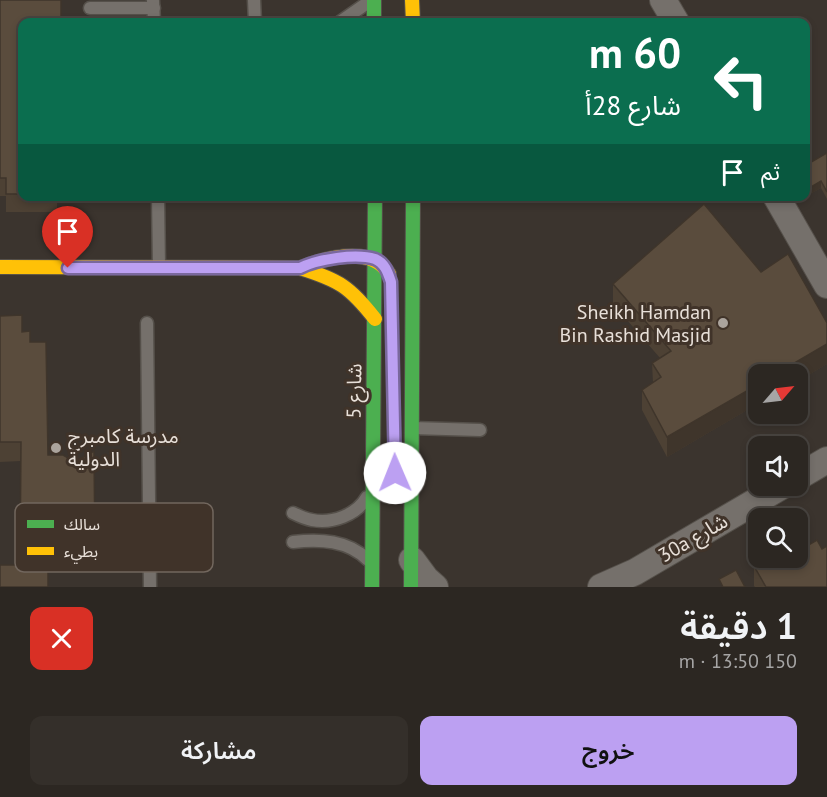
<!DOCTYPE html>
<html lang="ar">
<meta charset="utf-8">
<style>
:root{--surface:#2c2722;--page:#342f2a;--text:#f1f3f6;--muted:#a6a5a5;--line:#484440;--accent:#bca0f2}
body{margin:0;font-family:"PT Sans","Noto Sans Arabic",sans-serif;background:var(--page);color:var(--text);direction:rtl;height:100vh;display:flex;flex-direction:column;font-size:22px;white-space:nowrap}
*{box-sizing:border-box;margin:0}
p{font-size:20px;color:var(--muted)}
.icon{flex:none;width:33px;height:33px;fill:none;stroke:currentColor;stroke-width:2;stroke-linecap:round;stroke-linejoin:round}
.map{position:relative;height:587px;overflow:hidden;direction:ltr}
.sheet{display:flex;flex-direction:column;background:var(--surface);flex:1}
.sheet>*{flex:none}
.top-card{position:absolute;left:18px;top:18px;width:792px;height:183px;border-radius:12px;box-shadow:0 3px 9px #0003,0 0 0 2px var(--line);direction:rtl;background:#0b6e4f;color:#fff;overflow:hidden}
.needle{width:39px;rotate:62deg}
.controls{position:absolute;left:748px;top:364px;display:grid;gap:12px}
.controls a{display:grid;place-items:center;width:60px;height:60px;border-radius:12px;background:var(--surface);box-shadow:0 3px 9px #0003,0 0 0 2px var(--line);font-size:30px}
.pin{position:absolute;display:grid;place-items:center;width:51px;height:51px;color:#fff;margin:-62px -26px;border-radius:50% 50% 50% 0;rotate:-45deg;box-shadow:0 0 6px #0007}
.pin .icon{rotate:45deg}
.me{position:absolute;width:66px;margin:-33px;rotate:359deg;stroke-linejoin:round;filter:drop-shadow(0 0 4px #0008)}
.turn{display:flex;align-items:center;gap:21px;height:126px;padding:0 30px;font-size:27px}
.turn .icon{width:78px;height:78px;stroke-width:2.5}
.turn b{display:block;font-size:42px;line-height:51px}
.then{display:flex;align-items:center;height:57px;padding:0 30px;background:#0003;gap:12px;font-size:22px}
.round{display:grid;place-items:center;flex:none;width:63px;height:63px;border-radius:12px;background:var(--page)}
.summary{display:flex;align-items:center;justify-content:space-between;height:102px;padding:0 30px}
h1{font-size:36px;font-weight:600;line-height:45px}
.primary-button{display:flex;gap:12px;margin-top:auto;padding:12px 30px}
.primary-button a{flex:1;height:69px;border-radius:12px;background:var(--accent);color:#111;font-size:24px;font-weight:600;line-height:69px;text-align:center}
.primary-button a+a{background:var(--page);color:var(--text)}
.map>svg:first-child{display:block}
</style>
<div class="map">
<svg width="827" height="587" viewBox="0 0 827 587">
<rect width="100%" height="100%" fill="#3b342e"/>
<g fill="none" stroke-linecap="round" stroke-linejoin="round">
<defs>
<g id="lane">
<polyline points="254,0 255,22"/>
<polyline points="153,1 154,22"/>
<polyline points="90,8 154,8"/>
<polyline points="340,22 370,1"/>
<polyline points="158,196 159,267"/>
<polyline points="147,323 150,587"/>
<polyline points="412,428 480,430"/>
<path d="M293,513C299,516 306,519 312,520C332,524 357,515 367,497"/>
<path d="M293,542C320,539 348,540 368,560"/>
</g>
<g id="street">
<polyline points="663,0 676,22"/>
<polyline points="776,196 827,285"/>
<polyline points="798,477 827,460"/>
<polyline points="412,560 426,579 435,587"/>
<polyline points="601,587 635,572 782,486"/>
</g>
<g id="fast">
<polyline points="374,0 374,22"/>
<polyline points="372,587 375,196"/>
<polyline points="411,587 413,196"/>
</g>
<g id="slow">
<polyline points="412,0 413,22"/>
<path d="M0,267L300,268C339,280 350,287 375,319"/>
<path d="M300,268C326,258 371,245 389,274"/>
</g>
</defs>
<!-- lane casing -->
<use href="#lane" stroke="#55504a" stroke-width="15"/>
<!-- street casing -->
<use href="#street" stroke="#55504a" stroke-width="28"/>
<!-- fast casing -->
<use href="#fast" stroke="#55504a" stroke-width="16"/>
<!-- slow casing -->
<use href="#slow" stroke="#55504a" stroke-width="16"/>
<!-- lane -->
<use href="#lane" stroke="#75706b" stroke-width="12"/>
<!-- street -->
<use href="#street" stroke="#75706b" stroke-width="26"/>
<!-- fast -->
<use href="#fast" stroke="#4caf50" stroke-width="14"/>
<!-- slow -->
<use href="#slow" stroke="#ffc107" stroke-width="14"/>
</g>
<!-- wall -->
<g fill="#4d4134">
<polygon points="0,0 22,22 22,196 57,196 57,212 6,212 6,196 0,196"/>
<polygon points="827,153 827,199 821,188 806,196"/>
<polygon points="613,284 827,364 798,381 798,375 759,375 759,403 667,457 642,410 642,390 653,383 652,363 660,358 613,304"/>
<polygon points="0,316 22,332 30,342 48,455 75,462 94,451 95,572 75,564 64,570 48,571 20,565 21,461 0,462"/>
<polygon points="754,566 827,587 755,587 754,586"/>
</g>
<!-- shaded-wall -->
<g fill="#3f352b">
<polygon points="821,181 821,188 806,196 806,190"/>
<polygon points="827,344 827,364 798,381 798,375 774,375"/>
<polygon points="759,384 759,403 667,457 667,437"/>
<polygon points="75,545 75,564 64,570 64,551"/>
</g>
<!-- building -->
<g fill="#5a4c3d" stroke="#3f352b" stroke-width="1.5">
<polygon points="0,0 61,0 61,22 22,22 22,194 6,194 6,178 0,178"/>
<polygon points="827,153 827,192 821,181 806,190 806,165"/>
<polygon points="704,204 761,272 788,254 827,323 827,344 774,375 759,375 759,384 667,437 642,390 661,377 652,363 671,351 613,284"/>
<polygon points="22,315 22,332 30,331 30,342 46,342 48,455 63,455 75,462 94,451 95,552 75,545 64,551 48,552 48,587 0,587 0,565 20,565 21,442 0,442 0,316"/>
<polygon points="817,540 822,549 827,546 827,587 766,587 754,566 769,558 798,558 798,551"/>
<polygon points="736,570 745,587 723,587 719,579"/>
</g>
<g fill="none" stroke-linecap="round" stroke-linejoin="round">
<defs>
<path id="route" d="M68,268H300C318,259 356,253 375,259C385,263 388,273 391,282L395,473"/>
</defs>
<!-- route casing -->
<use href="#route" stroke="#7a689d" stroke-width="15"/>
<!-- route -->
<use href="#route" stroke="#bca0f2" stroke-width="10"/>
</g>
<!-- markers -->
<g fill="#aba49d" stroke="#403329" stroke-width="2">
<circle cx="723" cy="323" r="6"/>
<circle cx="56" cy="448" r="6"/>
</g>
<g text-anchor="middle" stroke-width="6" stroke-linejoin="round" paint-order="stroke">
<!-- poi labels -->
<g font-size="20" fill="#e8e0d9" stroke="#403329" text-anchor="end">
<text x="711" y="319">Sheikh Hamdan<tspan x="711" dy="23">Bin Rashid Masjid</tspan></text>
<text x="68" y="443" text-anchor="start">مدرسة كامبرج<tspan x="68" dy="23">الدولية</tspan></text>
</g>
<!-- street labels -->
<g font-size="20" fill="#e8e0d9" stroke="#403329">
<text transform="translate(354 391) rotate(-89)" y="7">شارع 5</text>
<text transform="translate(693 538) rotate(-30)" y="7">30a شارع</text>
</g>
</g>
<!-- legend -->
<rect x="15" y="503" width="198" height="69" rx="9" fill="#403329" stroke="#72675e" stroke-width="1.5"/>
<rect x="27" y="520" width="27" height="8" fill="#4caf50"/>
<rect x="27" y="547" width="27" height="8" fill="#ffc107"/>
<g font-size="16" fill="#e8e0d9">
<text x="64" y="530">سالك</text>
<text x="64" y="557">بطيء</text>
</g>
</svg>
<div class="controls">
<a><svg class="needle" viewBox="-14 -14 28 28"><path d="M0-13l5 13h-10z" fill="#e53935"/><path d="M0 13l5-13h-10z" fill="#a6a5a5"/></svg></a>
<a><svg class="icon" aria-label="sound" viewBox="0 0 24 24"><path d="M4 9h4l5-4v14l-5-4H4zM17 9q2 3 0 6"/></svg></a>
<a><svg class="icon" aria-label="search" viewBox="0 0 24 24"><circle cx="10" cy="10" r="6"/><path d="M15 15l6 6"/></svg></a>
</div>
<div class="pin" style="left:68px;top:268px;background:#d93025"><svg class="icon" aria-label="arrive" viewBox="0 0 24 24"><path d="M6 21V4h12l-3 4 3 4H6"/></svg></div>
<svg class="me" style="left:395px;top:473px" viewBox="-20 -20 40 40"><circle r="19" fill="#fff"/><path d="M0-13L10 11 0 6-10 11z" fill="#bca0f2"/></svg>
<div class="top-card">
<div class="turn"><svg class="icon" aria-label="left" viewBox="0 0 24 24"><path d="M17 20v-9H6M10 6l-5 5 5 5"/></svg><div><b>60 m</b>شارع 28أ</div></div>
<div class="then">ثم<svg class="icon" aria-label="arrive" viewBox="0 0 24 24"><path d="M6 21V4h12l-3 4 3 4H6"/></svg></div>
</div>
</div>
<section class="sheet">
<div class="summary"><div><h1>1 دقيقة</h1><p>150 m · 13:50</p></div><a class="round" style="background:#d93025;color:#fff"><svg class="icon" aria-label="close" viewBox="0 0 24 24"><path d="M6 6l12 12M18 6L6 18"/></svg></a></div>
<div class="primary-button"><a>خروج</a><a>مشاركة</a></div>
</section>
